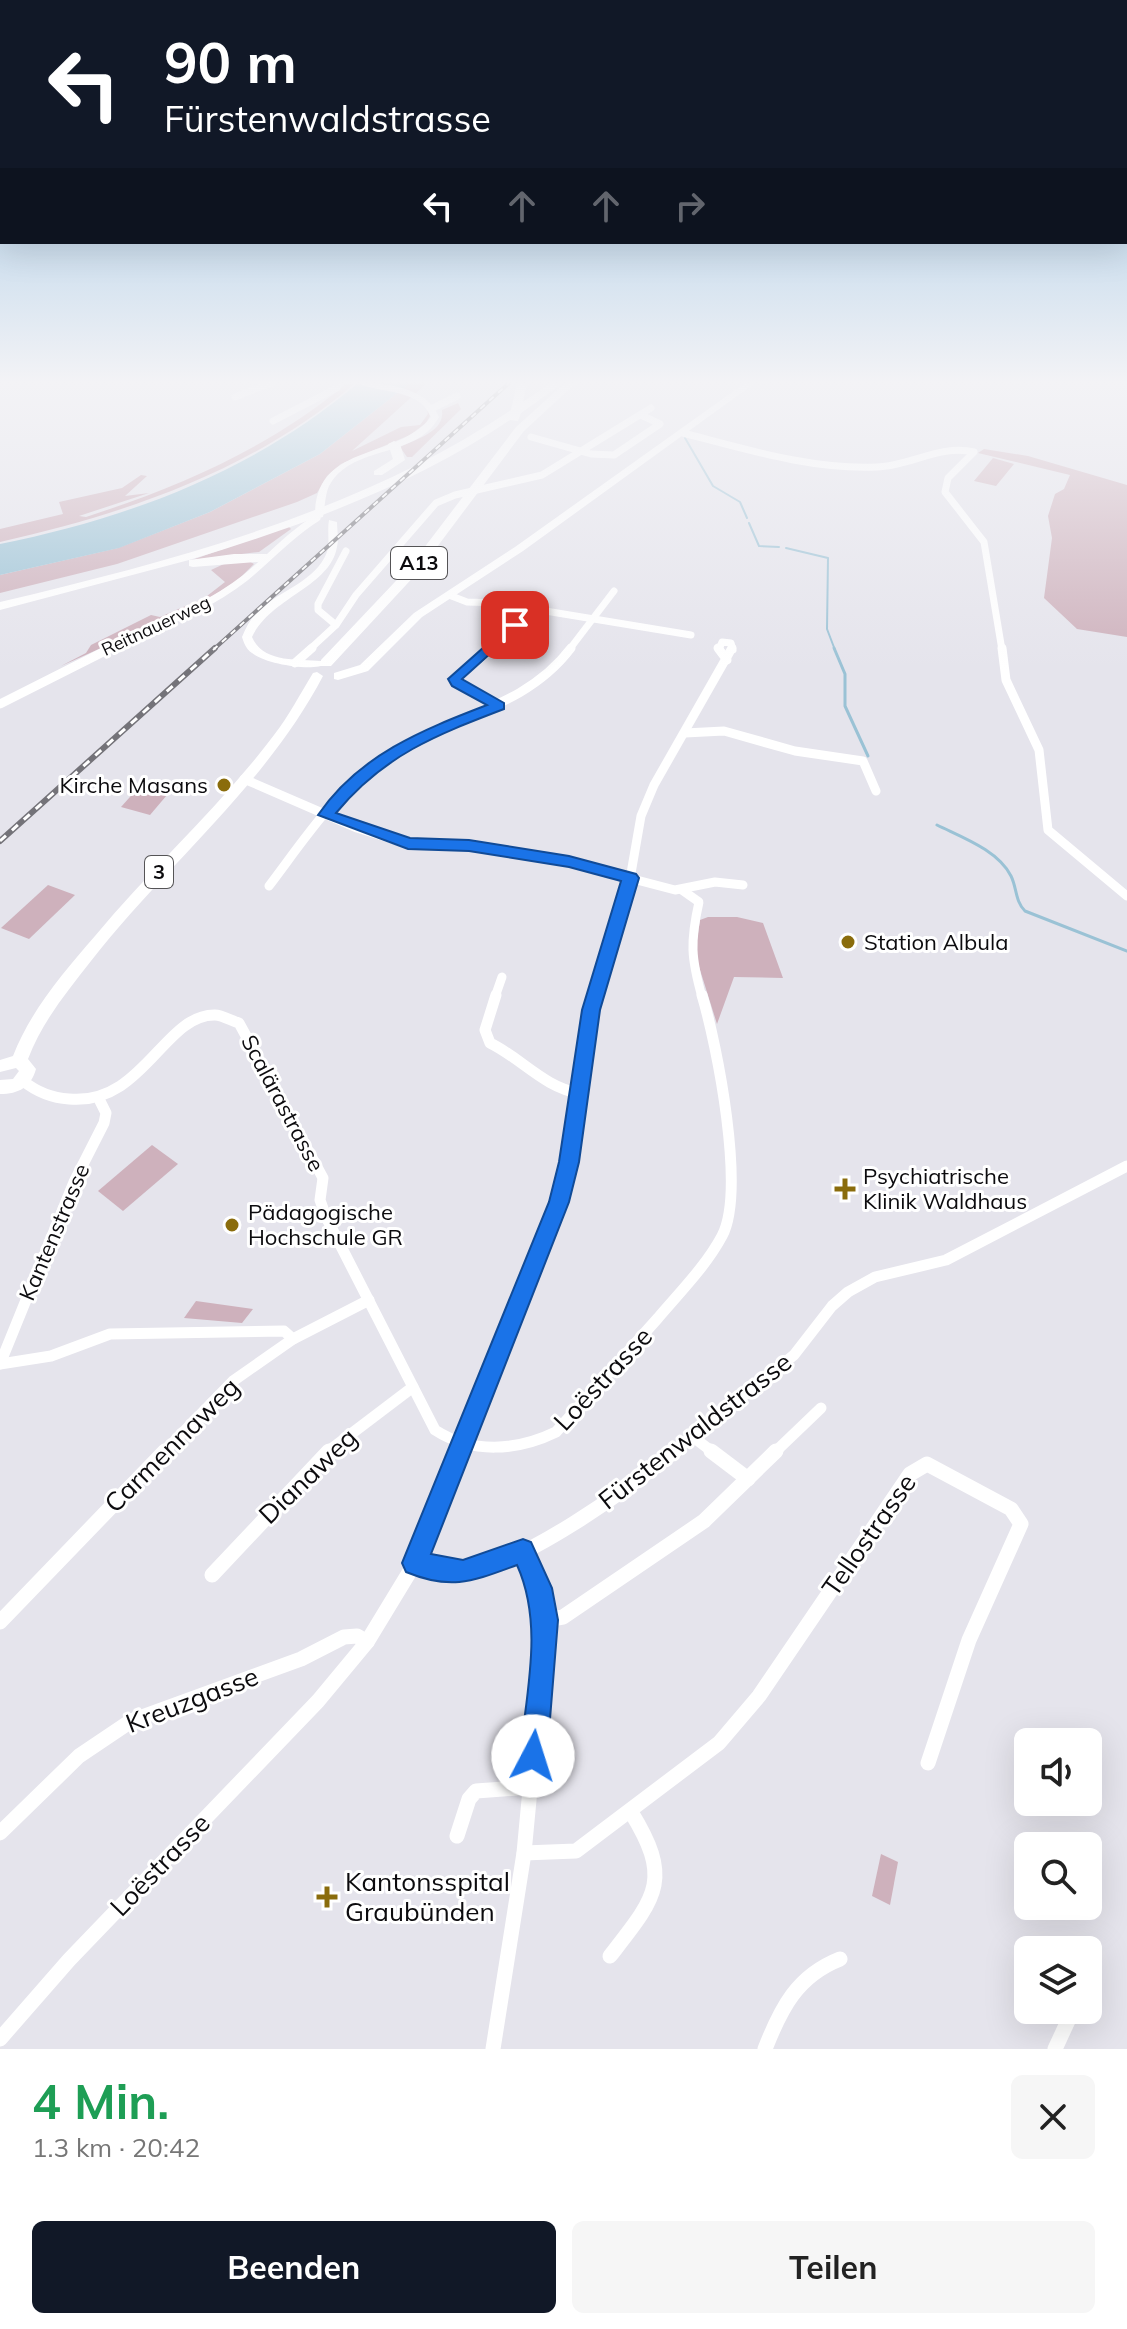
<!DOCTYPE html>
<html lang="de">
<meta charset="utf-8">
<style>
:root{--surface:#fff;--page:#f6f6f6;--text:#222;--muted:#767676;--accent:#111827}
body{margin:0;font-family:Mulish,sans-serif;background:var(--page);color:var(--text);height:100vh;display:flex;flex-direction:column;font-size:30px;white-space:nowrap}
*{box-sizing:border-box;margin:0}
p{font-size:26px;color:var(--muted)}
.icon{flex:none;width:44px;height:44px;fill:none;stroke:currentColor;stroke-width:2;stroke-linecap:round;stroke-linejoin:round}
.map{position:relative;height:2049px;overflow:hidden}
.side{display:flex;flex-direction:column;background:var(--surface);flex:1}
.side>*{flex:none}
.guide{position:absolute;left:0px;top:0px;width:1128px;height:244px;box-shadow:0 8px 32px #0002;background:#111827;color:#fff;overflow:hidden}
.fabs{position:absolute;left:1014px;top:1728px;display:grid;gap:16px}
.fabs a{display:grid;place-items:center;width:88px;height:88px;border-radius:12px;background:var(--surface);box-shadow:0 8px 32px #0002;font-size:40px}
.pin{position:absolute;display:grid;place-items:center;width:68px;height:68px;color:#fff;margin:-34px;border-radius:16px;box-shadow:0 4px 12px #0006}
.me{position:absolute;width:88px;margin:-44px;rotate:5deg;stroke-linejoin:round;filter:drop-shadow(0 0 6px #0008)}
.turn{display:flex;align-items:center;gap:28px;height:168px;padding:0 32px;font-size:36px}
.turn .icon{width:104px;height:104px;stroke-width:2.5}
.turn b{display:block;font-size:56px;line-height:68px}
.lanes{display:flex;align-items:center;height:76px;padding:0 32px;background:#0003;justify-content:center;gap:40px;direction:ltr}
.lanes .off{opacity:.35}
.round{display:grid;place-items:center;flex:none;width:84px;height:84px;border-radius:12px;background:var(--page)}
.overview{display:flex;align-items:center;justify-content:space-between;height:136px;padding:0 32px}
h1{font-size:48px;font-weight:700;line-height:60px;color:#1e9e55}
.action{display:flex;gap:16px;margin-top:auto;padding:16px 32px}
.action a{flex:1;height:92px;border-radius:12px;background:var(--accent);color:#fff;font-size:32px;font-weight:700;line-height:92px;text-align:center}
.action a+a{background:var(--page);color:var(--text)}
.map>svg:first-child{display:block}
</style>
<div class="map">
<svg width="1127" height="2049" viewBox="0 0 1127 2049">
<rect width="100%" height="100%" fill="#e5e4ec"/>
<!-- green -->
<g fill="#ceb1bc">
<polygon points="410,383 427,383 352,451 401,427 420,425 428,414 427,410 430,416 426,423 410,435 341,464 327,476 317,493 297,502 117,564 0,593 0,575 118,548 210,512 320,454"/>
<path d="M346,384L353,385C251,471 128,513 0,542V529L63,514L59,502L122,488L141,475L147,476L125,496L149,493L79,516L86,517C181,486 269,448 346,384Z"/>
<path d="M458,403L461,409L412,457H407L400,447C416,439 445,432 442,410Z"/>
<polygon points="984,449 1028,456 1127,485 1127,637 1077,629 1044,598 1052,538 1048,516 1055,494 1064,489 1070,475 978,453"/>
<polygon points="993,458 1014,464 996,486 974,481"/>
<polygon points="288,526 291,529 259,552 192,560"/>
<polygon points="247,560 254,564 235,583 211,597 207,596 225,582 211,570 226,563"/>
<polygon points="197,601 199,604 61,666 86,653 91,645 151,615 160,617"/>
<polygon points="138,788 167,795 150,815 121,807"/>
<polygon points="48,885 75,895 29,939 1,928"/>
<polygon points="708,917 737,917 763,923 783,978 734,977 717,1024 695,954 700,920"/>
<polygon points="152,1145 178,1164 123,1211 98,1191"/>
<polygon points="196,1301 253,1309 242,1323 184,1318"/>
<polygon points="881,1854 898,1862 890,1905 872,1896"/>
</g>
<!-- water -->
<path fill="#9ac2d5" d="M358,383H410L320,454L210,512L119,548L0,575V544C130,518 256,470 358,383Z"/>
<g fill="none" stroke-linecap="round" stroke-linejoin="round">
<!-- stream-far1 -->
<g stroke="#9ac2d5" stroke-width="2">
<polyline points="685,438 713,486 740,502 747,518"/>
<polyline points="749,523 759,546 779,547"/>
<polyline points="786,548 828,558 827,629 835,650"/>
</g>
<!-- stream -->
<g stroke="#9ac2d5" stroke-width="3">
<polyline points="834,648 845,674 845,706 868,756"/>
<path d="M937,825C961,837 998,850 1011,876C1017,888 1015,901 1025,911L1127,951"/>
</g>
<!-- street-far3 -->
<g stroke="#fff" stroke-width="7">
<polyline points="235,397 271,383"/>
<polyline points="433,408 457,396"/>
<polyline points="273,421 337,388 338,383"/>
<path d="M683,433C745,449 812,470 877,467C910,466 941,444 974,452L948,478L945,492L984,542L1002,650"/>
<polyline points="531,437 591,454 614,455 660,424 641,415"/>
<polyline points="449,595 467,602 501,603"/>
<polyline points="509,605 691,635"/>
<polyline points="336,625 318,610 318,604 346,551"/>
<path d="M106,650C153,628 204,610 245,578C270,558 289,535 317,518"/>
<polyline points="309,650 336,625 356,595 436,503 455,495 542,475 651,408"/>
<polyline points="490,650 508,635 525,607"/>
<polyline points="569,650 614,591"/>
<polyline points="719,650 722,642 731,643 733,650"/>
</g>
<!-- street-far2 -->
<g stroke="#fff" stroke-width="9">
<polyline points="493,648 455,679 499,706"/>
<polyline points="718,648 727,660"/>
<polyline points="1002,648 1006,680 1039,750 1048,830 1127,896"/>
<polyline points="295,663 312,648"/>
<polyline points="0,704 111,648"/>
<polyline points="685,733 724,731 795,751 863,761 876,791"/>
<polyline points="244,779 357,828 408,844 469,846 564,861 675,890 715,882 743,885"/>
<path d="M269,886C304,840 338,787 388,755C450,715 524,710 571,648"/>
<path d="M682,890L699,902C690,942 691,958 702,997"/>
<polyline points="495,997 502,977"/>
<polyline points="595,997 626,902 641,816 654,785 732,648"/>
</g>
<!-- street-far1 -->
<g stroke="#fff" stroke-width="11">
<path d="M496,995L485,1030L490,1043C521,1058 545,1088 579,1093"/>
<path d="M23,1081C37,1092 51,1098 69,1099C143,1106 164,1014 215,1015C222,1015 232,1021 239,1023L323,1178L320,1200L326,1217L435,1430C472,1454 517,1451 556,1432C590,1394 624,1356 658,1318C680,1292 706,1266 722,1236C746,1191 717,1045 702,995"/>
<polyline points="0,1364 51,1356 110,1334 284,1331 293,1339"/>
<polyline points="0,1364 74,1182 104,1123 106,1113 100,1101"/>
<polyline points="693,1437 714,1453"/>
<polyline points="163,1453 233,1381 293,1339 369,1300"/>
<polyline points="326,1453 413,1387"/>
<polyline points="459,1453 559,1202 569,1162 596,995"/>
<polyline points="672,1453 794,1355 832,1306 848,1292 875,1277 946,1260 1127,1166"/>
<polyline points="774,1453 821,1408"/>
</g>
<!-- street -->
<g stroke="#fff" stroke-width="15">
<polyline points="711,1451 748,1479"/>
<path d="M415,1563C430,1566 449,1573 463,1572C520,1568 630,1487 675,1451"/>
<polyline points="212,1575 329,1451"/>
<polyline points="546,1620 563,1617 704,1521 776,1451"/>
<polyline points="0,1622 165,1451"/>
<polyline points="0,1833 79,1756 131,1721 301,1659 344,1637 357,1636 367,1642"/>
<polyline points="457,1836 469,1799 476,1791 531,1787"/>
<polyline points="524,1853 576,1851 719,1743 759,1696 910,1474 927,1464 1011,1509 1021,1524 969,1640 928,1763"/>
<path d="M610,1956C656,1897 673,1880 631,1812"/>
<polyline points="0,2039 69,1960 318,1701 367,1642 415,1563 460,1451"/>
<polyline points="493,2049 524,1853 546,1620 540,1588 523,1551"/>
<path d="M765,2049C781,2008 797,1976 840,1959"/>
<polyline points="1055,2049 1073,2010"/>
</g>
<!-- secondary -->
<g fill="#fff" fill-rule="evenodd">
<path d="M358,383C386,383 427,387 439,417C436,422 432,428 427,432C399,456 348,450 329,486C325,495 325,507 323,517L315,519C313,441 396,462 431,417C419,388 381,394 358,383Z"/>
<path d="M329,520L337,522C337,530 339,539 337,547C330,587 271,597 252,637C263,663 297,659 321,661L326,664C313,672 265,664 252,653C246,649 244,643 242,637C246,627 251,618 259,610C281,590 316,581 327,552C330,542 327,530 329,520Z"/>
</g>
<!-- primary -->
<g fill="#fff" fill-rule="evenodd">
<polygon points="745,383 755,383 523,551 422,617 368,671 338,680 334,679 334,673 360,665 414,613 515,547"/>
<path d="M317,672L323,676C266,785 166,865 91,961C66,993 42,1022 28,1059L36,1069C31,1087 19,1094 0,1094V1080L13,1079L19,1071L16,1068L0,1072V1060L13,1056C31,1010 63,973 95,936C152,867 220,807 274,735C289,716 300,694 313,673Z"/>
</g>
<!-- highway -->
<g fill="#fff" fill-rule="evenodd">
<path d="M517,383H527L523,402L551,383H563L521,413L518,421L510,420C414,485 299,527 189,560L234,554H266L270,555V561L193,567L189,566V560L0,610V602C176,560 359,512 511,410Z"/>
<polygon points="565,383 576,383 524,431 419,571 331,666 321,666 321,660 411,565 516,427"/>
<polygon points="394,441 400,444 405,460 382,475 374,475 374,471 393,459 388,444"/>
</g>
<defs>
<polyline id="rail-far1" points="213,650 509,383"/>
<polyline id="rail" points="0,841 215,648"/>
</defs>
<!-- rail-far1 casing -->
<use href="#rail-far1" stroke="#747379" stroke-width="4"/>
<!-- rail casing -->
<use href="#rail" stroke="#747379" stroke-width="6"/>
<!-- rail-far1 -->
<use href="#rail-far1" stroke="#fff" stroke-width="2" stroke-dasharray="6" stroke-linecap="butt"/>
<!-- rail -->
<use href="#rail" stroke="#fff" stroke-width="3" stroke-dasharray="8" stroke-linecap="butt"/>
</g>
<!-- sky -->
<linearGradient id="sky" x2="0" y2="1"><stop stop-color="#89bae0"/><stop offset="0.57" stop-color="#f3f3f6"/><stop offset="1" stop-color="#f3f3f6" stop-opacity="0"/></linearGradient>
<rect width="1127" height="670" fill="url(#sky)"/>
<!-- route -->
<path fill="#1a73e8" stroke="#114b97" stroke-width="2" d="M511,623L522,625L462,679L504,703V709C436,735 384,755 336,813L410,838L469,840L569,856L636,874L639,878L600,1010L579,1162L569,1202L431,1554L463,1560L523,1539L531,1542L552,1588L558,1620L547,1756L543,1765L533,1769L524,1765L520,1756C526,1693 544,1625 517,1565C473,1581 452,1591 406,1572L402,1563L549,1202L559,1162L582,1010L621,881L569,867L469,851L408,849L318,815C359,755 422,730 487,705L452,686L448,679Z"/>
<!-- markers -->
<g fill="#8a6c0c" stroke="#fff" stroke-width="3">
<circle cx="224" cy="785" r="8"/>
<circle cx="848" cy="942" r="8"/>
<path d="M841 1177h8v8h8v8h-8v8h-8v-8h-8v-8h8z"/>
<circle cx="232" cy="1225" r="8"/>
<path d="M323 1885h8v8h8v8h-8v8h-8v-8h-8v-8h8z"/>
</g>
<g text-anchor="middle" stroke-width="6" stroke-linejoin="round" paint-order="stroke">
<!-- far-street labels -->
<g font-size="18" fill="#0c0b0e" stroke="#fff">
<text transform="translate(156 626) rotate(-25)" y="6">Reitnauerweg</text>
</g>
<!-- shield labels -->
<g fill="#fff" stroke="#555456" stroke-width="2">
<rect x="391" y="547" width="56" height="32" rx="6"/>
<rect x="145" y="856" width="28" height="32" rx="6"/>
</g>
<g font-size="20" font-weight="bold" fill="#0c0b0e">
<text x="419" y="570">A13</text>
<text x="159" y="879">3</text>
</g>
<!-- poi labels -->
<g font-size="22" fill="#0c0b0e" stroke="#fff" text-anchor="start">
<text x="208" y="793" text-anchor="end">Kirche Masans</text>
<text x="864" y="950">Station Albula</text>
<text x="863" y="1184">Psychiatrische<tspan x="863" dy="25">Klinik Waldhaus</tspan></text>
<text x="248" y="1220">Pädagogische<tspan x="248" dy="25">Hochschule GR</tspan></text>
</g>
<!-- street labels -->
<g font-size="22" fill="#0c0b0e" stroke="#fff">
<text transform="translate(283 1103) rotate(62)" y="8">Scalärastrasse</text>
<text transform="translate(54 1232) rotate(-67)" y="8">Kantenstrasse</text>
</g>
<!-- near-street labels -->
<g font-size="26" fill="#0c0b0e" stroke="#fff">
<text transform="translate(603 1379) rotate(-47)" y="9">Loëstrasse</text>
<text transform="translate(695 1431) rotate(-38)" y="9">Fürstenwaldstrasse</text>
<text transform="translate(172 1445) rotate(-45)" y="9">Carmennaweg</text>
<text transform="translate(308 1476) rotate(-44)" y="9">Dianaweg</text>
<text transform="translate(869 1535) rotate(-55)" y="9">Tellostrasse</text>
<text transform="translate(192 1700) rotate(-21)" y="9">Kreuzgasse</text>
<text transform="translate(160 1865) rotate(-46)" y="9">Loëstrasse</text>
</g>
<!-- near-poi labels -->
<g font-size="26" fill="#0c0b0e" stroke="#fff" text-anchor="start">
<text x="345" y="1891">Kantonsspital<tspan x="345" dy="30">Graubünden</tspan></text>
</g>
</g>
</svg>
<div class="fabs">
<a><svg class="icon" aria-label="sound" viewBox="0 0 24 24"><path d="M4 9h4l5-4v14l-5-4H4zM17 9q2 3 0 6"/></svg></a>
<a><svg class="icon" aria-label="search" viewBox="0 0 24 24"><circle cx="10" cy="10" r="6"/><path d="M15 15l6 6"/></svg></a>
<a><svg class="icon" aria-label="layers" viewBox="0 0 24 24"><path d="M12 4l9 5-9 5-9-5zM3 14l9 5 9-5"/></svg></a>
</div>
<div class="pin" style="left:515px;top:625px;background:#d93025"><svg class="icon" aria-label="arrive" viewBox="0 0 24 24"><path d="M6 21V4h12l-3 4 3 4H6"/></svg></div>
<svg class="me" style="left:533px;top:1756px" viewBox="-20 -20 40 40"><circle r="19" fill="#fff"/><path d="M0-13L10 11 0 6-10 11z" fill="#1a73e8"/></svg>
<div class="guide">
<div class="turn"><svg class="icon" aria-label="left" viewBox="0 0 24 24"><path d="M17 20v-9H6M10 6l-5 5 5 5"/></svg><div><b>90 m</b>Fürstenwaldstrasse</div></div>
<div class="lanes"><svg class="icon" aria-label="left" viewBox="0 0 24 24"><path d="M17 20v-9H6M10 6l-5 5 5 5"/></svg><svg class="icon off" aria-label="ahead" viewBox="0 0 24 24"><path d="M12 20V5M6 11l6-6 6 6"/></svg><svg class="icon off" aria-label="ahead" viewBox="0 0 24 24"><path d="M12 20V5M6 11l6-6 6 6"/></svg><svg class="icon off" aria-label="right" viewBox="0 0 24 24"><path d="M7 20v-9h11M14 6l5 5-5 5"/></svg></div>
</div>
</div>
<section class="side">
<div class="overview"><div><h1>4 Min.</h1><p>1.3 km · 20:42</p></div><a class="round"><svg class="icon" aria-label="close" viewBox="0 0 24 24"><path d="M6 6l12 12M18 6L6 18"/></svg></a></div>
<div class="action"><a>Beenden</a><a>Teilen</a></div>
</section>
